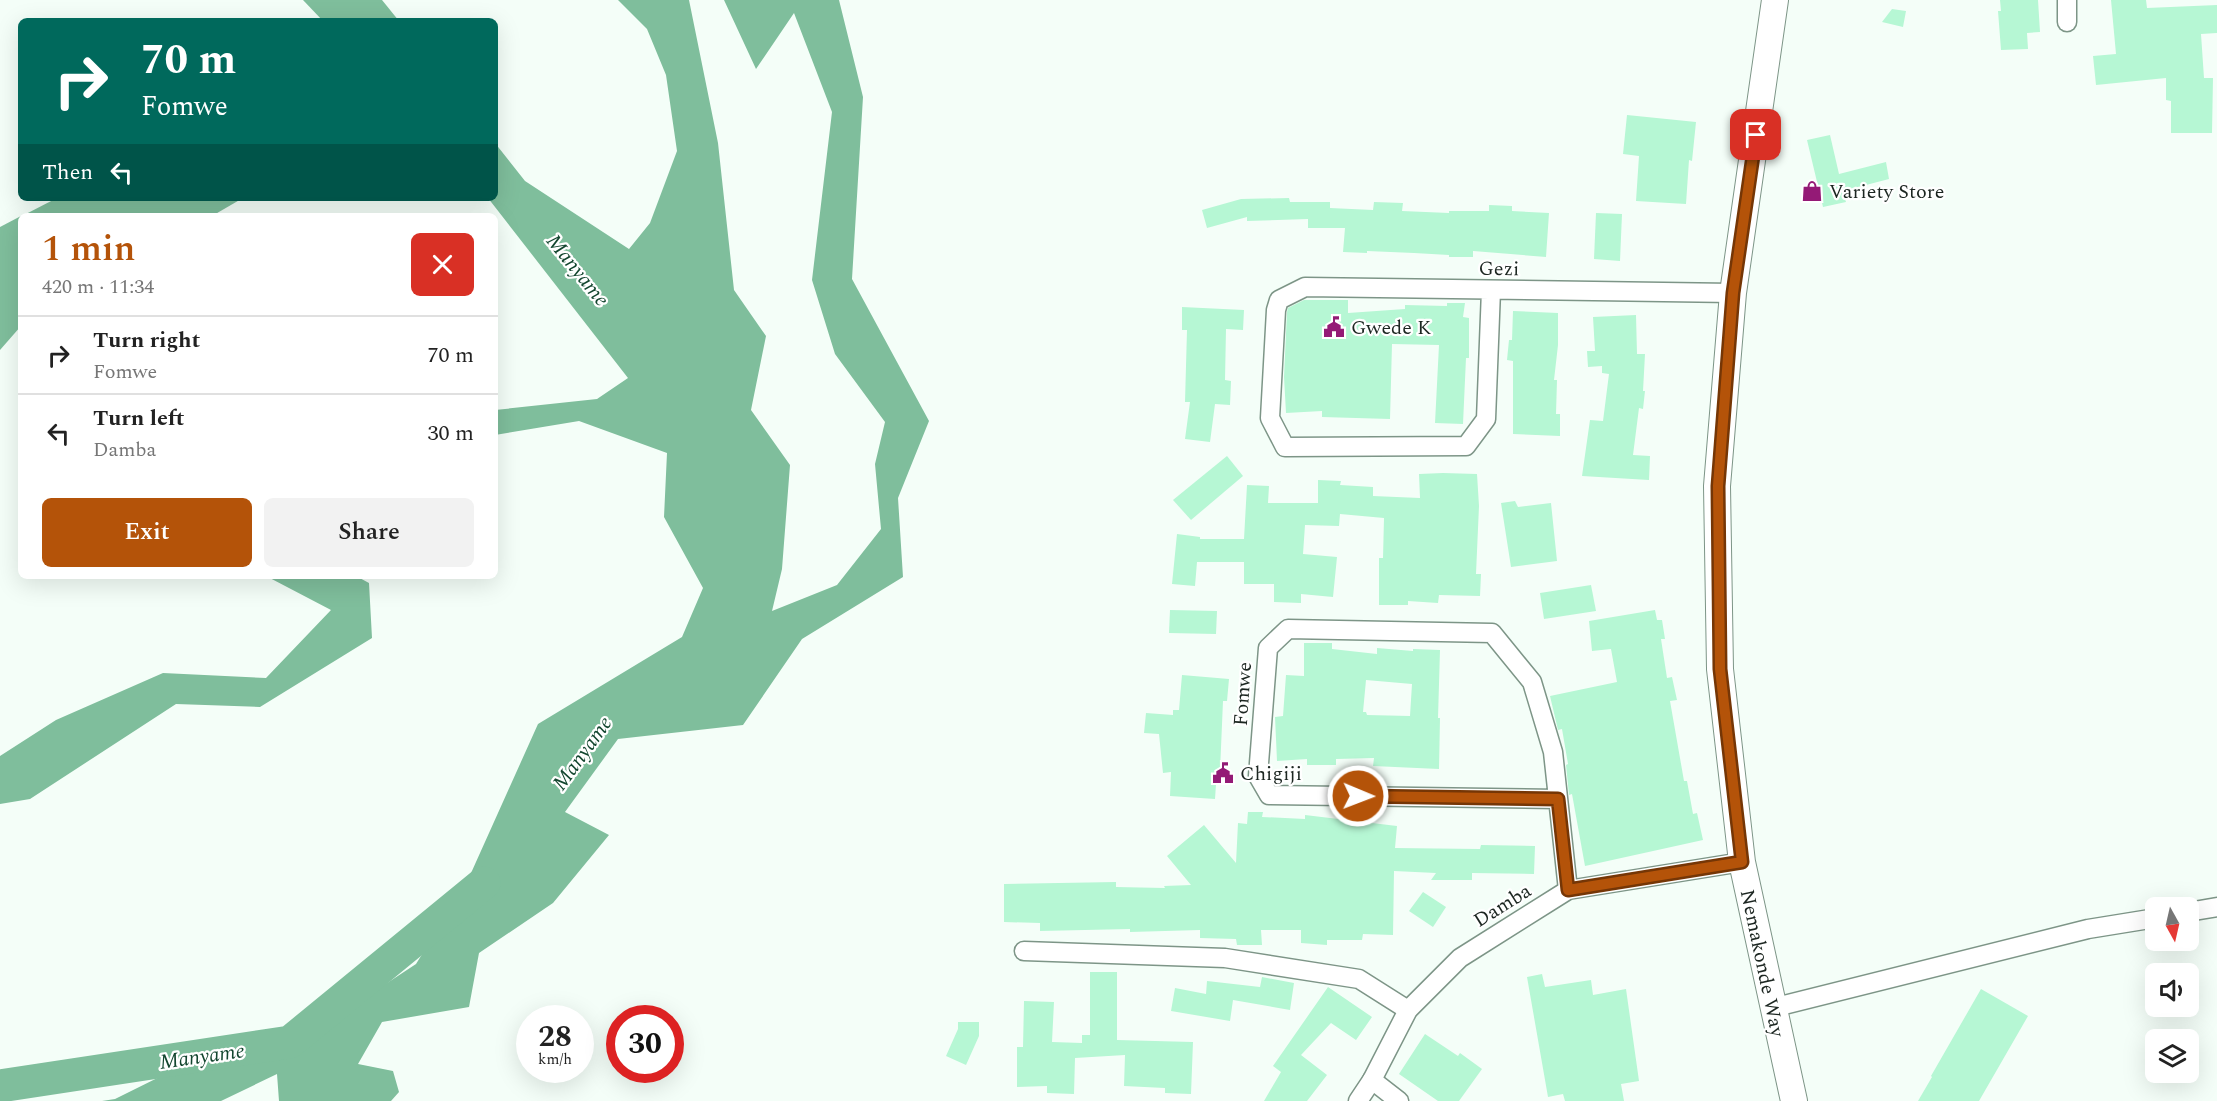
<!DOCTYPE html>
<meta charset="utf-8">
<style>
:root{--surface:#fff;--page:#f2f2f2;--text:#222;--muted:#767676;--line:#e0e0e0;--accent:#b45309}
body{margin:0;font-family:Spectral,serif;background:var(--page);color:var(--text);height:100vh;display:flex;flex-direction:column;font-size:22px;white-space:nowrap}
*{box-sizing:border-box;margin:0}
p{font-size:20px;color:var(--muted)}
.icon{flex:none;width:33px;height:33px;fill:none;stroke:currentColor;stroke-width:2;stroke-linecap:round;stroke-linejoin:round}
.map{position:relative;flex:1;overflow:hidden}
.side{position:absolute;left:18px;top:213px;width:480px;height:366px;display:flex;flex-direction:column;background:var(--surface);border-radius:9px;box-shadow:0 6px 24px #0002}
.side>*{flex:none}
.top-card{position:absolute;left:18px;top:18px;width:480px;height:183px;border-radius:9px;box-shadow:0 6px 24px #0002;background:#00695c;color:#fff;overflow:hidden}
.needle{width:39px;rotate:172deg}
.tools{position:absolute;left:2145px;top:897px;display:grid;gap:12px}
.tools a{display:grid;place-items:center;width:54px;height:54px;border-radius:9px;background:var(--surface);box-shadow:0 6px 24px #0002;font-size:30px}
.speed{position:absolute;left:516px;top:1005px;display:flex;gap:12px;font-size:30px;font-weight:700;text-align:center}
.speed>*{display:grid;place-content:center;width:78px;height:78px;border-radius:50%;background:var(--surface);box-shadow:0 6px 24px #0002;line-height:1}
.speed small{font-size:15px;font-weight:400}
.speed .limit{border:9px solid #d22;background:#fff;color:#111}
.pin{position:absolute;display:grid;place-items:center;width:51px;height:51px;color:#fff;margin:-26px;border-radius:12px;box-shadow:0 3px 9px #0006}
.me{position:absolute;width:66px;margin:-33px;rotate:91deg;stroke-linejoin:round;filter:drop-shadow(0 0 4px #0008)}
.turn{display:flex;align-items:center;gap:21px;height:126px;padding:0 24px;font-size:27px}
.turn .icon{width:78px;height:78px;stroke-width:2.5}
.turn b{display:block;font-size:42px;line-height:51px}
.then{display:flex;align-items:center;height:57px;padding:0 24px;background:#0003;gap:12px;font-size:22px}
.round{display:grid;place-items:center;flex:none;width:63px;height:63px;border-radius:9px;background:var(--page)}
.head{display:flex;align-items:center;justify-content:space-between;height:102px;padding:0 24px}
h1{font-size:36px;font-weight:600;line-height:45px;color:var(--accent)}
.button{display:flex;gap:12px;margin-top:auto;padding:12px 24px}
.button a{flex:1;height:69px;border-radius:9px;background:var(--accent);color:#fff;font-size:24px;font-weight:600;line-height:69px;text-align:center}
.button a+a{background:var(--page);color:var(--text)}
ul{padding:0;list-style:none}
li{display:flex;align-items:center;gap:18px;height:78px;padding:0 24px;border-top:2px solid var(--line)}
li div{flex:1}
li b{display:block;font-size:22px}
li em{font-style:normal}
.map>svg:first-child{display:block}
</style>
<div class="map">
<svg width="2217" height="1101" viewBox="0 0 2217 1101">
<rect width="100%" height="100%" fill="#f4fef8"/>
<!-- water -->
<g fill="#7fbe9c">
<polygon points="303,0 382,0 399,21 323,21"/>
<polygon points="618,0 689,0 718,143 734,290 766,336 751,410 790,465 782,569 772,611 837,585 881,529 875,464 885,422 835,354 812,280 832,112 794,13 756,69 724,0 839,0 863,97 852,279 929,421 898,498 903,577 802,639 743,725 618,739 565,812 609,835 553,903 479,953 469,1007 382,1022 358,1064 393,1071 399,1092 391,1101 279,1101 277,1074 221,1101 102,1101 115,1099 226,1044 287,1049 416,964 467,882 538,724 682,637 703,588 664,517 667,453 579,421 495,435 495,410 597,399 628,378 488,198 495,198 495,143 525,181 629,249 650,223 677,151 666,75 647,29"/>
<polygon points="57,198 243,198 212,216 22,216"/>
<polygon points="21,216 21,326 0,350 0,227"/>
<polygon points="266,576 356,576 369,583 372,638 260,707 176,704 30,799 0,804 0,756 56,720 163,673 266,678 331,610"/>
</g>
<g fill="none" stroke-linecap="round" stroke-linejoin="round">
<!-- river -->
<polyline stroke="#7fbe9c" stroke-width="33" points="0,1086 290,1042 484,883"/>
</g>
<!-- building -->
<g fill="#b6f7d4" fill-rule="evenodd">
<polygon points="2000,0 2038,0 2040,32 2027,33 2028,49 2001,50 1998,11 2001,11"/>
<polygon points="2111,0 2146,0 2147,8 2217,5 2217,33 2201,34 2204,78 2213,78 2212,133 2171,133 2171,101 2166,100 2166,78 2096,85 2093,56 2116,54"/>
<polygon points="1892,9 1906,11 1903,27 1882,22"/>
<polygon points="1627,115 1696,122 1692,161 1689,160 1686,204 1636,201 1639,156 1623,154"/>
<polygon points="1830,135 1839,174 1886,162 1889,179 1843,191 1846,202 1823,207 1807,140"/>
<polygon points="1289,198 1290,202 1330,202 1330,208 1373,210 1374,202 1403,203 1402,211 1449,213 1449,211 1489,211 1489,205 1512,206 1512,211 1549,213 1546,257 1473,251 1473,257 1449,257 1449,255 1414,253 1367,251 1367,253 1343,252 1345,228 1308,228 1308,219 1247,221 1247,217 1207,228 1202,210 1241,199"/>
<polygon points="1596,213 1622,214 1620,261 1594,259"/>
<polygon points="1304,300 1348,300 1348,313 1405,309 1405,305 1447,306 1447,303 1465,303 1463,317 1469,318 1469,358 1466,358 1463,424 1435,423 1439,345 1392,344 1390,419 1322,417 1322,411 1286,413 1284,377 1287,312 1288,308"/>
<polygon points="1182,307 1244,310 1243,330 1226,329 1225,380 1231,381 1230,405 1215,404 1210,442 1185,439 1190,402 1185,402 1187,330 1182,330"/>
<polygon points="1513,311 1558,313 1558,345 1554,380 1557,380 1556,414 1560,414 1560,436 1513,434 1513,361 1507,360 1509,340 1512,340"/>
<polygon points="1636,315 1637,354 1645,354 1643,391 1645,391 1643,409 1639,408 1633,455 1650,456 1649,480 1582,476 1590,420 1603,421 1609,374 1602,373 1602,366 1588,367 1587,351 1595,351 1593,317"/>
<polygon points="1227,456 1243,476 1191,520 1173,500"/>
<polygon points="1443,473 1477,474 1479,506 1476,574 1481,574 1480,596 1439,595 1438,603 1408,601 1408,605 1379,605 1379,558 1383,558 1384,518 1340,514 1339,526 1305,525 1303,554 1337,557 1333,597 1301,594 1301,603 1274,602 1274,584 1244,584 1244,562 1197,562 1195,586 1172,584 1177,534 1200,537 1200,539 1244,539 1247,485 1269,486 1268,503 1318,503 1318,480 1341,481 1340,485 1373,487 1373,496 1420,498 1419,474"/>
<polygon points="1515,501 1518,507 1551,503 1557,561 1511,567 1501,503"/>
<polygon points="1591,585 1596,611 1544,619 1540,593"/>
<polygon points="1170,610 1217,611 1216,634 1169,633"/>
<polygon points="1655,610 1657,620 1662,620 1665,639 1661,639 1667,678 1672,677 1677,700 1670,701 1684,781 1687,781 1693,814 1697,813 1703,840 1585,866 1572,794 1569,795 1566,765 1568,764 1562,729 1558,730 1550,696 1617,682 1611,649 1592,651 1589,621"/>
<path d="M1304,643H1332V649L1377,654V648L1413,651V649L1440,650L1438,718H1440L1439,769L1373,766L1374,758L1336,759V765H1307V759L1277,761L1275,717L1283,716L1286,675L1304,676ZM1366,680L1412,684L1410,716L1367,715L1366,712H1363Z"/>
<polygon points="1182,675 1229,679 1227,701 1223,701 1220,771 1217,770 1215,799 1170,796 1171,772 1163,773 1159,734 1144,733 1146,713 1173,715 1173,710 1179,710"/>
<polygon points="1248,812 1263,812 1262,817 1305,819 1305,815 1397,826 1395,848 1480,849 1481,845 1535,846 1534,874 1472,873 1472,880 1431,880 1436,873 1394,871 1393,935 1363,934 1362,940 1327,940 1327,945 1301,943 1301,930 1261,930 1262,945 1237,945 1236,939 1200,938 1200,930 1130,932 1130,929 1040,931 1040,923 1004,922 1004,884 1116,882 1116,887 1165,888 1164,886 1191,885 1167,856 1204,825 1236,863 1238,823 1247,824"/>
<polygon points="1423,892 1446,907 1433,927 1409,911"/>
<polygon points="1090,972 1117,972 1117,1040 1193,1042 1191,1094 1165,1093 1165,1088 1124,1086 1125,1055 1075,1058 1074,1094 1047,1093 1047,1086 1017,1087 1017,1047 1023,1047 1024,1001 1054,1002 1052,1042 1082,1043 1082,1035 1090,1035"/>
<polygon points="1542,974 1545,987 1591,980 1593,995 1626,989 1639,1081 1621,1084 1624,1101 1565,1101 1563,1094 1548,1097 1527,977"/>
<polygon points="1262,977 1294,983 1290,1010 1233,1000 1230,1021 1171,1011 1175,988 1206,994 1207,981 1260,987"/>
<polygon points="1328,987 1372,1017 1356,1040 1331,1023 1301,1055 1327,1075 1307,1101 1264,1101 1281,1072 1273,1066"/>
<polygon points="1981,989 2028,1016 1979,1101 1918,1101 1932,1077 1931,1076"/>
<polygon points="958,1022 979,1022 979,1036 966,1065 946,1056 958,1029"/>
<polygon points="1425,1034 1458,1056 1460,1053 1482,1069 1459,1101 1438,1101 1399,1074"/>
</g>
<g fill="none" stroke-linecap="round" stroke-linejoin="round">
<defs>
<g id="street">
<polyline points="2067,0 2067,22"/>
<polyline points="1491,290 1486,419 1466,446 1285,447 1270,418 1276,310 1279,300 1305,287 1733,293"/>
<polyline points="1558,799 1269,795 1258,776 1268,648 1288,629 1492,633 1532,682 1553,752 1568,890"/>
<polyline points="2188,912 2217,907"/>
<polyline points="1024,951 1225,958 1359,979 1408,1010"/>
<polyline points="1772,1008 2088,929 2156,918"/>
<polyline points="1372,1080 1399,1101"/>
<polyline points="1358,1101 1372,1080 1408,1010 1460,958 1568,890 1742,862"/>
</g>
<polyline id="secondary" points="1775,0 1733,293 1717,486 1720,669 1742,862 1794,1101"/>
</defs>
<!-- street casing -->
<use href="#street" stroke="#7d9587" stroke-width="21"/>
<!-- secondary casing -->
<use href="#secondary" stroke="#7d9587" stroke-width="28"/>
<!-- street -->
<use href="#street" stroke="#fff" stroke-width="18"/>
<!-- secondary -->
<use href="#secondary" stroke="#fff" stroke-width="26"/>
</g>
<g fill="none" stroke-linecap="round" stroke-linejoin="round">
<defs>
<polyline id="route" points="1358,796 1558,799 1568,890 1742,862 1720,669 1718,486 1733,293 1756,135"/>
</defs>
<!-- route casing -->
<use href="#route" stroke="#753606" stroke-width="15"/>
<!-- route -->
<use href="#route" stroke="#b45309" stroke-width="10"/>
</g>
<!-- icons -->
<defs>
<symbol id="shop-bare" viewBox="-9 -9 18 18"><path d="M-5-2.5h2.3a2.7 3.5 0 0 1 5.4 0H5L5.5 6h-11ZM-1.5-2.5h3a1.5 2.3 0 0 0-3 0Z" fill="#941a76" stroke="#fff" stroke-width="2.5" paint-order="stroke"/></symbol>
<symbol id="civic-bare" viewBox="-9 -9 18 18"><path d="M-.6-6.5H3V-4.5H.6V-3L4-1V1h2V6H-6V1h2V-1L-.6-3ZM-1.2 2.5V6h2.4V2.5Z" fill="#941a76" stroke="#fff" stroke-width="2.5" paint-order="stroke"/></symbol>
</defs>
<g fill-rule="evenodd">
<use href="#shop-bare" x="1797" y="176" width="30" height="30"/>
<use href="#civic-bare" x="1319" y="312" width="30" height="30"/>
<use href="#civic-bare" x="1208" y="758" width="30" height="30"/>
</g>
<g text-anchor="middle" stroke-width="4.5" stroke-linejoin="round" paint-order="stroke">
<!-- poi labels -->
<g font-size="20" fill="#1c2621" stroke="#fff" text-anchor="start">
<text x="1829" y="198">Variety Store</text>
<text x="1351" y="334">Gwede K</text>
<text x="1240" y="780">Chigiji</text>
</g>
<!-- street labels -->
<g font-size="20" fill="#1c2621" stroke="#fff">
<text transform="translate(1499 268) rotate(1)" y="7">Gezi</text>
<text transform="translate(1242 694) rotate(-86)" y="7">Fomwe</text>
<text transform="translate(1502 905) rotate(-32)" y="7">Damba</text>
<text transform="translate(1763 963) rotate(78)" y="7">Nemakonde Way</text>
</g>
<!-- water labels -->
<g font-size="21" font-style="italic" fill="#13462f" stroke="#fff">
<text transform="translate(578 270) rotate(51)" y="7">Manyame</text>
<text transform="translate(582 753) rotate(-54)" y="7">Manyame</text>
<text transform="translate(202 1056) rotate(-8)" y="7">Manyame</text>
</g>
</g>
</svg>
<div class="tools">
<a><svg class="needle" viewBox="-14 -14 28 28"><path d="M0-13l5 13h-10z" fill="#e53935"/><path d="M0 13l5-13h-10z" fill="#767676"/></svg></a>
<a><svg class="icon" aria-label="sound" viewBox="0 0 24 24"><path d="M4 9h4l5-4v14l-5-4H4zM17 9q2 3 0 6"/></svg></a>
<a><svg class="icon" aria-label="layers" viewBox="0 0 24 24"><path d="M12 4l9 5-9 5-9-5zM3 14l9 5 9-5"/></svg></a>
</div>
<div class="speed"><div>28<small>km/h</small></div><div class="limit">30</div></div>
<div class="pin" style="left:1756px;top:135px;background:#d93025"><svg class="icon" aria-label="arrive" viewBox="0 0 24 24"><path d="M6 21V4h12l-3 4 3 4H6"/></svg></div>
<svg class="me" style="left:1358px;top:796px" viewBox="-20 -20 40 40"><circle r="17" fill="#b45309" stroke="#fff" stroke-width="3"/><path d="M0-11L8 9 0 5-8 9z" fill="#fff"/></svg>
<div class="top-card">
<div class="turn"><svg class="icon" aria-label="right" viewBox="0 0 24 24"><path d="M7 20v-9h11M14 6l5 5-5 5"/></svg><div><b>70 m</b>Fomwe</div></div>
<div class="then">Then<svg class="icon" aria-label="left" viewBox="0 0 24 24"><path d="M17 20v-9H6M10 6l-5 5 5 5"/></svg></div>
</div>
<section class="side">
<div class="head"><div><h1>1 min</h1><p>420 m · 11:34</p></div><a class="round" style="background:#d93025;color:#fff"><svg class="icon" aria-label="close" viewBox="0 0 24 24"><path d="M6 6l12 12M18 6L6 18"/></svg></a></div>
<ul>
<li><svg class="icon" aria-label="right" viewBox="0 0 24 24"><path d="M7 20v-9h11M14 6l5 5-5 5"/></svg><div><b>Turn right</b><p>Fomwe</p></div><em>70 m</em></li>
<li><svg class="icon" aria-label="left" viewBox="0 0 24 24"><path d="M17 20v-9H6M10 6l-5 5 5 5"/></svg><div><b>Turn left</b><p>Damba</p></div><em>30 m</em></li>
</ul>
<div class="button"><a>Exit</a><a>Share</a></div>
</section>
</div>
